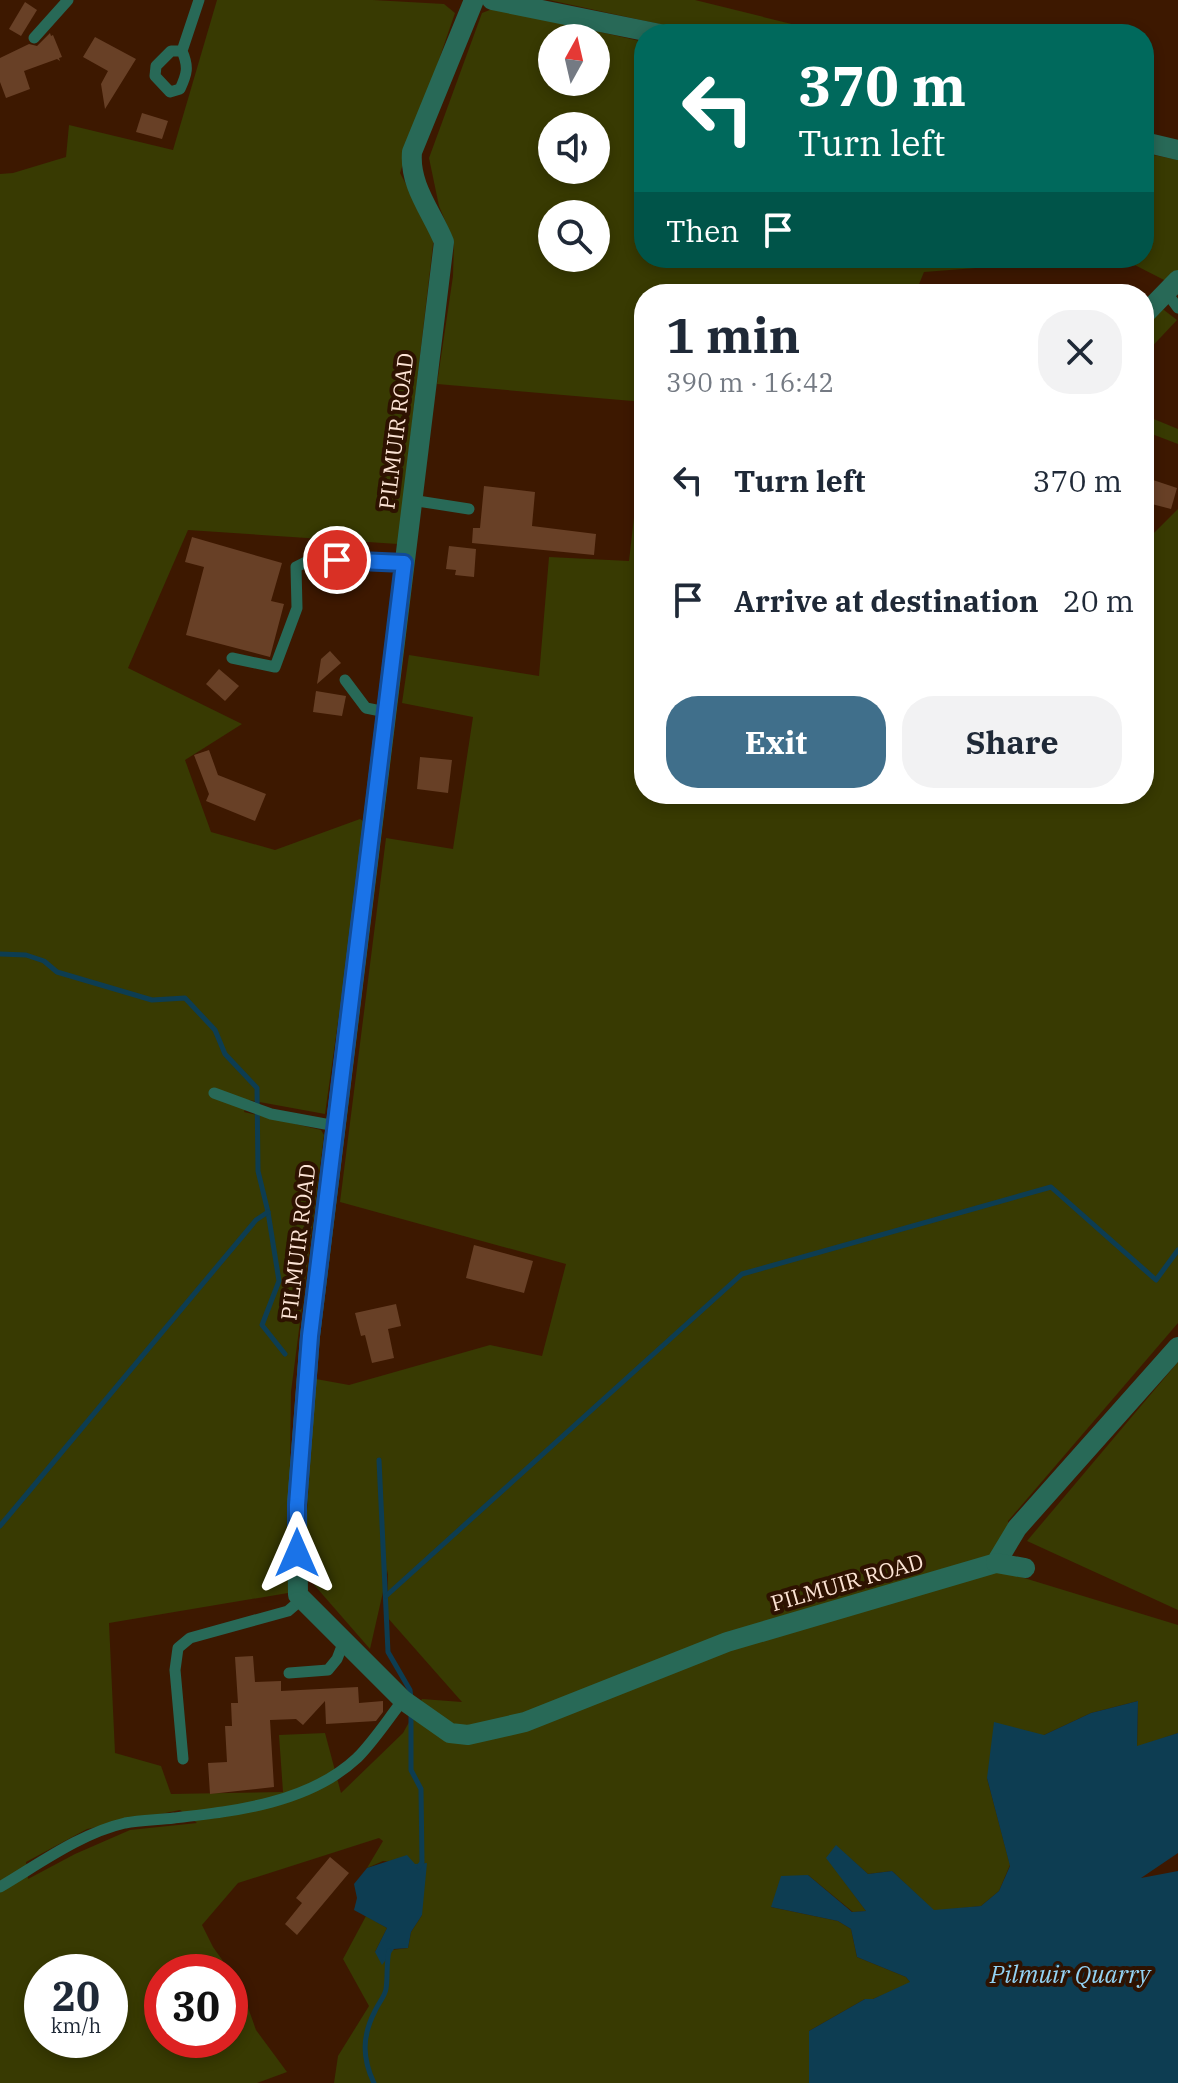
<!DOCTYPE html>
<meta charset="utf-8">
<style>
:root{--surface:#fff;--page:#f2f2f3;--text:#1f2937;--muted:#747a83;--accent:#406f8b}
body{margin:0;font-family:"IBM Plex Serif",serif;background:var(--page);color:var(--text);height:100vh;display:flex;flex-direction:column;font-size:30px;white-space:nowrap}
*{box-sizing:border-box;margin:0}
p{font-size:26px;color:var(--muted)}
.icon{flex:none;width:44px;height:44px;fill:none;stroke:currentColor;stroke-width:2;stroke-linecap:round;stroke-linejoin:round}
.map{position:relative;flex:1;overflow:hidden}
.details{position:absolute;left:634px;top:284px;width:520px;height:520px;display:flex;flex-direction:column;background:var(--surface);border-radius:32px;box-shadow:0 4px 12px #0003}
.details>*{flex:none}
.banner{position:absolute;left:634px;top:24px;width:520px;height:244px;border-radius:32px;box-shadow:0 4px 12px #0003;background:#00695c;color:#fff;overflow:hidden}
.needle{width:52px;rotate:8deg}
.buttons{position:absolute;left:538px;top:24px;display:grid;gap:16px}
.buttons a{display:grid;place-items:center;width:72px;height:72px;border-radius:50%;background:var(--surface);box-shadow:0 4px 12px #0003;font-size:40px}
.speed{position:absolute;left:24px;top:1954px;display:flex;gap:16px;font-size:40px;font-weight:700;text-align:center}
.speed>*{display:grid;place-content:center;width:104px;height:104px;border-radius:50%;background:var(--surface);box-shadow:0 4px 12px #0003;line-height:1}
.speed small{font-size:20px;font-weight:400}
.speed .limit{border:12px solid #d22;background:#fff;color:#111}
.pin{position:absolute;display:grid;place-items:center;width:68px;height:68px;color:#fff;margin:-34px;border:4px solid #fff;border-radius:50%;box-shadow:0 2px 8px #0007}
.me{position:absolute;width:88px;margin:-44px;rotate:0deg;stroke-linejoin:round;filter:drop-shadow(0 0 6px #0008)}
.turn{display:flex;align-items:center;gap:28px;height:168px;padding:0 32px;font-size:36px}
.turn .icon{width:104px;height:104px;stroke-width:2.5}
.turn b{display:block;font-size:56px;line-height:68px}
.then{display:flex;align-items:center;height:76px;padding:0 32px;background:#0003;gap:16px;font-size:30px}
.round{display:grid;place-items:center;flex:none;width:84px;height:84px;border-radius:32px;background:var(--page)}
.summary{display:flex;align-items:center;justify-content:space-between;height:136px;padding:0 32px}
h1{font-size:48px;font-weight:800;line-height:60px}
.primary-button{display:flex;gap:16px;margin-top:auto;padding:16px 32px}
.primary-button a{flex:1;height:92px;border-radius:32px;background:var(--accent);color:#fff;font-size:32px;font-weight:800;line-height:92px;text-align:center}
.primary-button a+a{background:var(--page);color:var(--text)}
ul{padding:0;list-style:none}
li{display:flex;align-items:center;gap:24px;height:120px;padding:0 32px}
li div{flex:1}
li b{display:block;font-size:30px}
li em{font-style:normal}
.map>svg:first-child{display:block}
</style>
<div class="map">
<svg width="1178" height="2083" viewBox="0 0 1178 2083">
<rect width="100%" height="100%" fill="#3d1800"/>
<!-- green -->
<g fill="#383a02" fill-rule="evenodd">
<path d="M217,0H373L444,4L455,13L400,173L434,236L398,544L188,530L128,668L242,724L185,760L211,832L275,850L360,819L366,823L325,1114L249,1100L244,1112L321,1130L324,1135L291,1392L288,1593L109,1623L115,1753L161,1766L171,1794L283,1792L279,1735L325,1733L341,1793L403,1733L422,1699L462,1702L387,1617L388,1570L370,1649L309,1579L305,1539L316,1379L349,1385L490,1345L542,1356L566,1264L340,1202L386,838L453,849L473,717L402,703L409,655L539,676L549,557L629,561L644,430V794H1144V543L1178,509V1323L1008,1521V1573L1178,1625V1733L1137,1747L1138,1701L1091,1713L1044,1735L987,1778L1010,1865L999,1891L981,1906L934,1911L892,1871L868,1874L836,1846L827,1858L866,1911L853,1912L808,1875L771,1907L838,1921L851,1929L857,1957L906,1977L911,1983L873,1999H865L809,2031V2083H334L338,2056L369,2006L343,1959L366,1916L387,1928L375,1952L408,1948L411,1932L422,1915L415,1864L383,1861L367,1868L383,1841L379,1838L238,1883L202,1925L213,1947L240,1985L256,2030L287,2072L257,2083H0V174L13,173L66,157L69,125L173,150ZM180,1810L197,1823L130,1830L75,1854L28,1879L26,1862L87,1829ZM42,1972H110V2040H42ZM162,1972H230V2040H162Z"/>
<polygon points="549,0 695,0 832,34 705,34"/>
<path d="M495,8L644,42V258H1060L1027,264L924,272L915,294H644V402L437,384L453,276L454,242L439,206L429,158L482,13ZM552,38H596V82H552ZM552,126H596V170H552ZM552,214H596V258H552Z"/>
<polygon points="1144,153 1178,160 1178,270 1170,283 1121,258 1144,258"/>
<polygon points="1160,307 1177,320 1144,355 1144,323"/>
<polygon points="1144,415 1178,429 1178,444 1144,431"/>
<polygon points="1178,1362 1178,1610 1027,1541"/>
</g>
<!-- water -->
<g fill="#0d3d52">
<polygon points="1138,1701 1137,1746 1178,1733 1178,1853 1141,1878 1178,1871 1178,2083 809,2083 809,2031 865,1999 873,1999 910,1982 906,1977 857,1957 851,1929 838,1921 771,1907 781,1876 808,1875 852,1912 866,1911 826,1858 836,1845 868,1874 892,1871 934,1910 981,1906 999,1891 1010,1866 987,1778 994,1722 1044,1735 1091,1713"/>
<polygon points="407,1855 415,1864 427,1863 422,1915 411,1932 408,1948 394,1949 382,1965 375,1952 387,1928 354,1910 357,1898 354,1884 367,1868"/>
</g>
<g fill="none" stroke-linecap="round" stroke-linejoin="round">
<!-- stream -->
<g stroke="#0d3d52" stroke-width="5">
<polyline points="0,954 26,955 44,961 57,972 152,1000 185,998 215,1030 225,1054 257,1088 258,1171 268,1212 279,1281 262,1325 285,1354"/>
<polyline points="379,1460 388,1652 410,1690 411,1698"/>
<polyline points="0,1526 256,1220 268,1212"/>
<polyline points="386,1596 742,1274 1051,1187 1156,1280 1178,1250"/>
<polyline points="411,1712 411,1770 421,1789 422,1862 419,1867"/>
<path d="M374,2083C362,2058 362,2036 375,2011C378,2004 385,1996 386,1989C388,1976 386,1965 389,1951"/>
</g>
</g>
<!-- building -->
<g fill="#684026">
<polygon points="25,2 37,10 21,36 9,29"/>
<polygon points="50,33 51,36 53,35 62,57 59,58 60,61 57,59 24,71 30,89 6,98 0,82 0,58 29,44 37,46"/>
<polygon points="95,37 136,59 105,109 101,84 108,71 83,57"/>
<polygon points="142,113 168,121 162,139 136,132"/>
<polygon points="1144,477 1177,488 1171,509 1144,502"/>
<polygon points="484,486 535,492 532,526 596,534 594,555 472,543 473,528 480,528"/>
<polygon points="192,537 282,563 271,601 284,604 270,657 186,635 204,567 185,562"/>
<polygon points="449,546 476,549 474,577 455,575 456,570 446,569"/>
<polygon points="330,651 341,663 317,684 321,659"/>
<polygon points="219,669 239,686 225,701 206,684"/>
<polygon points="316,691 346,696 342,716 313,712"/>
<polygon points="209,750 218,775 266,794 255,821 206,801 209,794 194,755"/>
<polygon points="420,757 452,760 448,793 417,789"/>
<polygon points="474,1245 533,1261 524,1293 466,1278"/>
<polygon points="396,1304 401,1326 388,1329 394,1358 372,1363 365,1335 361,1336 355,1313"/>
<polygon points="253,1656 255,1682 281,1681 281,1691 358,1687 359,1703 383,1701 383,1712 376,1721 326,1724 325,1701 303,1725 296,1719 270,1720 274,1787 210,1794 208,1763 227,1762 225,1726 232,1726 231,1703 238,1703 235,1657"/>
<polygon points="330,1857 349,1873 297,1935 285,1924 302,1903 296,1898"/>
</g>
<g fill="none" stroke-linecap="round" stroke-linejoin="round">
<!-- service -->
<g stroke="#286957" stroke-width="11">
<polyline points="34,38 68,0"/>
<path d="M182,51H171L156,66L155,76L170,92L180,89C187,74 189,67 182,51L199,0"/>
<polyline points="1167,293 1178,308"/>
<polyline points="411,500 469,509"/>
<polyline points="232,658 275,667 297,608 296,567 312,559 404,563"/>
<polyline points="345,680 366,708 386,712"/>
<polyline points="214,1093 271,1114 336,1126"/>
<polyline points="289,1673 328,1670 337,1659 344,1641"/>
<polyline points="183,1759 175,1670 178,1648 190,1638 288,1611 302,1599"/>
<path d="M0,1887C39,1864 81,1833 125,1823C141,1820 158,1820 174,1818C236,1811 309,1803 357,1758C374,1741 388,1719 403,1700"/>
</g>
<!-- minor -->
<g stroke="#286957" stroke-width="20">
<path d="M474,0L412,152C409,186 432,212 444,242L310,1336L297,1505L298,1595L403,1700L450,1733L468,1735L525,1722L727,1642L996,1563L1017,1528L1178,1347"/>
<polyline points="1144,315 1178,280"/>
<polyline points="996,1563 1025,1568"/>
</g>
<!-- tertiary -->
<g stroke="#286957" stroke-width="20">
<polyline points="492,0 660,34"/>
<polyline points="1144,142 1178,150"/>
</g>
</g>
<g fill="none" stroke-linecap="round" stroke-linejoin="round">
<defs>
<polyline id="route" points="297,1553 297,1505 310,1336 404,563 337,560"/>
</defs>
<!-- route casing -->
<use href="#route" stroke="#114b97" stroke-width="20"/>
<!-- route -->
<use href="#route" stroke="#1a73e8" stroke-width="14"/>
</g>
<g text-anchor="middle" stroke-width="8" stroke-linejoin="round" paint-order="stroke">
<!-- street labels -->
<g font-size="22" fill="#fce3d4" stroke="#2e1201">
<text transform="translate(396 431) rotate(-83)" y="8">PILMUIR ROAD</text>
<text transform="translate(298 1242) rotate(-83)" y="8">PILMUIR ROAD</text>
<text transform="translate(847 1582) rotate(-16)" y="8">PILMUIR ROAD</text>
</g>
<!-- water labels -->
<g font-size="24" font-style="italic" fill="#93d2f3" stroke="#2e1201">
<text x="1070" y="1983">Pilmuir Quarry</text>
</g>
</g>
</svg>
<div class="buttons">
<a><svg class="needle" viewBox="-14 -14 28 28"><path d="M0-13l5 13h-10z" fill="#e53935"/><path d="M0 13l5-13h-10z" fill="#747a83"/></svg></a>
<a><svg class="icon" aria-label="sound" viewBox="0 0 24 24"><path d="M4 9h4l5-4v14l-5-4H4zM17 9q2 3 0 6"/></svg></a>
<a><svg class="icon" aria-label="search" viewBox="0 0 24 24"><circle cx="10" cy="10" r="6"/><path d="M15 15l6 6"/></svg></a>
</div>
<div class="speed"><div>20<small>km/h</small></div><div class="limit">30</div></div>
<div class="pin" style="left:337px;top:560px;background:#d93025"><svg class="icon" aria-label="arrive" viewBox="0 0 24 24"><path d="M6 21V4h12l-3 4 3 4H6"/></svg></div>
<svg class="me" style="left:297px;top:1553px" viewBox="-20 -20 40 40"><path d="M0-17L14 15 0 8-14 15z" fill="#1a73e8" stroke="#fff" stroke-width="4"/></svg>
<div class="banner">
<div class="turn"><svg class="icon" aria-label="left" viewBox="0 0 24 24"><path d="M17 20v-9H6M10 6l-5 5 5 5"/></svg><div><b>370 m</b>Turn left</div></div>
<div class="then">Then<svg class="icon" aria-label="arrive" viewBox="0 0 24 24"><path d="M6 21V4h12l-3 4 3 4H6"/></svg></div>
</div>
<section class="details">
<div class="summary"><div><h1>1 min</h1><p>390 m · 16:42</p></div><a class="round"><svg class="icon" aria-label="close" viewBox="0 0 24 24"><path d="M6 6l12 12M18 6L6 18"/></svg></a></div>
<ul>
<li><svg class="icon" aria-label="left" viewBox="0 0 24 24"><path d="M17 20v-9H6M10 6l-5 5 5 5"/></svg><div><b>Turn left</b></div><em>370 m</em></li>
<li><svg class="icon" aria-label="arrive" viewBox="0 0 24 24"><path d="M6 21V4h12l-3 4 3 4H6"/></svg><div><b>Arrive at destination</b></div><em>20 m</em></li>
</ul>
<div class="primary-button"><a>Exit</a><a>Share</a></div>
</section>
</div>
